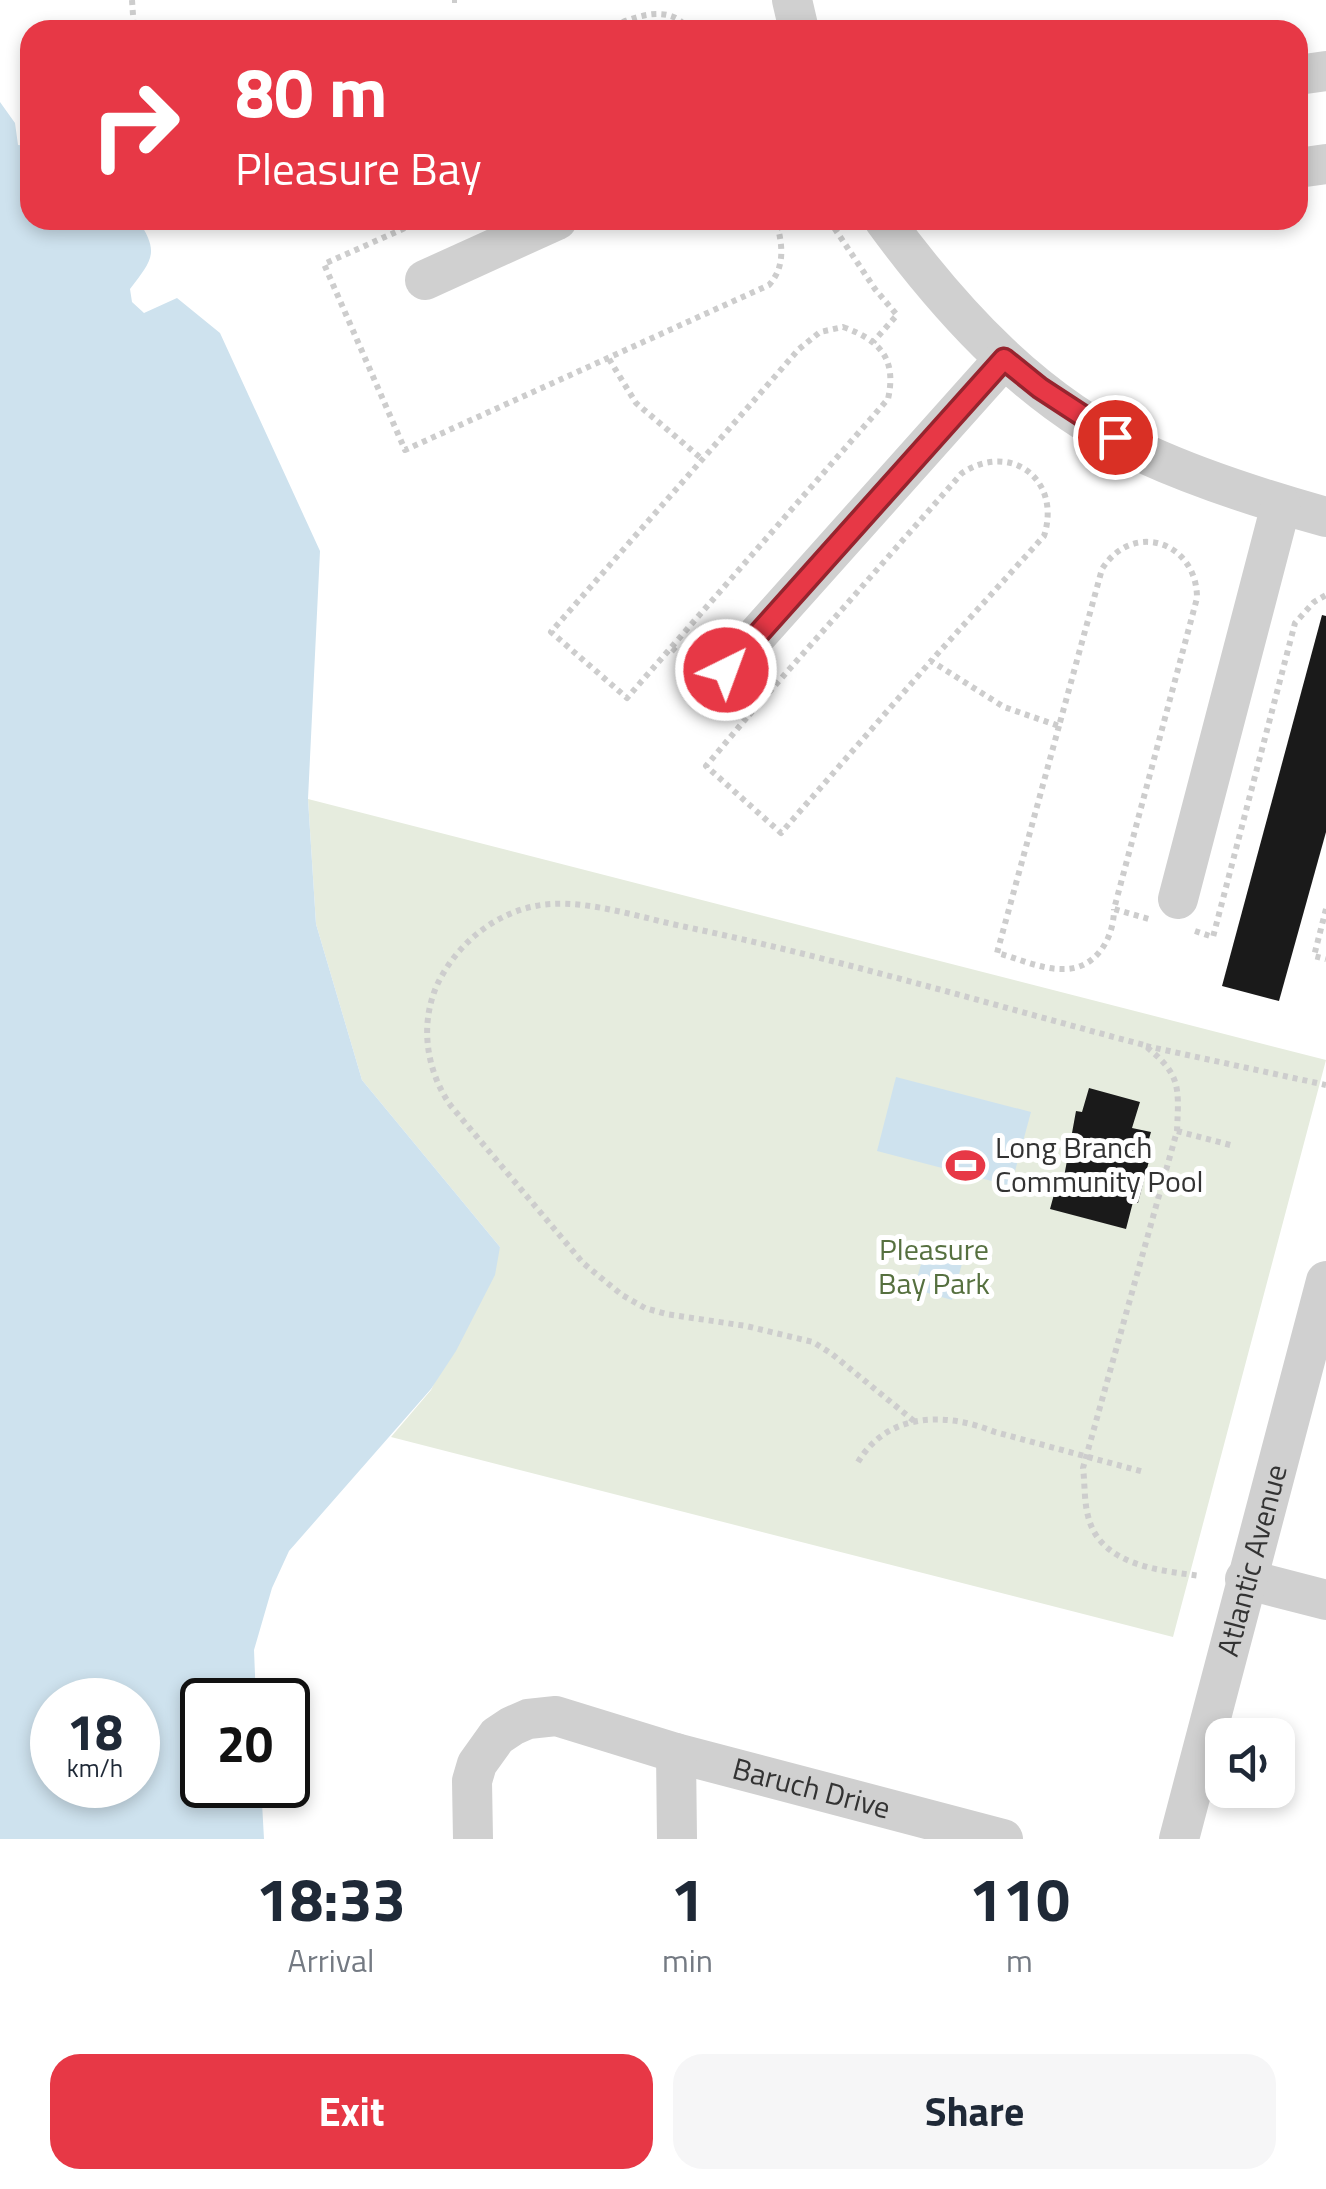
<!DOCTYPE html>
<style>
:root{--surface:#fff;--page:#f6f6f7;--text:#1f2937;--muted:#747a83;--accent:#e73846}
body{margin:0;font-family:"Titillium Web",sans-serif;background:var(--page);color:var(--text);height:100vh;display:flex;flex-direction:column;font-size:38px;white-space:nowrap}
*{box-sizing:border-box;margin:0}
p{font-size:32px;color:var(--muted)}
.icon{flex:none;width:55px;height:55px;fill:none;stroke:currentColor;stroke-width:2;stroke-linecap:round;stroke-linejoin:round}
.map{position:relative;height:1839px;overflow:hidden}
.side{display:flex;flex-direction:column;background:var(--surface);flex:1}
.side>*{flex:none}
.top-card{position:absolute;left:20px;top:20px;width:1288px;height:210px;border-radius:30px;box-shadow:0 5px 15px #0003;background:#e73846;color:#fff;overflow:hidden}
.fabs{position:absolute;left:1205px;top:1718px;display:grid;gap:20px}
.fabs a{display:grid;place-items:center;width:90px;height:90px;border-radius:20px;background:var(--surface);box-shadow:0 5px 15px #0003;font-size:50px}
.speed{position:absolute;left:30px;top:1678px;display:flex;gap:20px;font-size:50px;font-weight:700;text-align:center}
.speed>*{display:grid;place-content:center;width:130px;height:130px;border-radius:50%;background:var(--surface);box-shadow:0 5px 15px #0003;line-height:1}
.speed small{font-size:25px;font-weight:400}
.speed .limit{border:5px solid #111;border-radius:15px;background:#fff;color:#111}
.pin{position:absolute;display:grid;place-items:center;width:85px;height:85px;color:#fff;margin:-42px;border:5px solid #fff;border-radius:50%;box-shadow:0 2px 10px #0007}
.me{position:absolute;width:110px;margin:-55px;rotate:42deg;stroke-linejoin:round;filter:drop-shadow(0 0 8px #0008)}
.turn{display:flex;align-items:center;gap:35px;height:210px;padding:0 50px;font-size:45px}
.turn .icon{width:130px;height:130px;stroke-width:2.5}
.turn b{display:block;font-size:70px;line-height:85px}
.eta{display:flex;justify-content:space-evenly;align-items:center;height:170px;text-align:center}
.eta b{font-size:60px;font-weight:700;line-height:70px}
.action{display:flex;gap:20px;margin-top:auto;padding:20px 50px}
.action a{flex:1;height:115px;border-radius:30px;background:var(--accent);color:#fff;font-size:40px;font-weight:700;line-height:115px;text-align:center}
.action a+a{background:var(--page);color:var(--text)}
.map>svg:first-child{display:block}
</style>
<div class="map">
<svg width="1326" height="1839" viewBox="0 0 1326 1839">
<rect width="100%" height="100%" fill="#fff"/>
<!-- green -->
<polygon fill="#e6ecde" points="308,799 1326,1060 1173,1637 391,1437 431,1390 500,1247 362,1080 316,924"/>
<!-- water -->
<g fill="#cee2ee" fill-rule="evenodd">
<path d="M0,102L15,123L18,145L30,146V220H138C160,253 152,260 130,289L132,302L144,313L177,298L220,333L320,551L308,799L316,924L362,1080L500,1247L495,1275L456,1351L431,1389L289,1551L272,1588L254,1650L256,1700H202V1785H261L264,1839H0ZM52,1700H138V1785H52Z"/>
<polygon points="896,1077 1031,1112 1011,1186 877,1151"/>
<polygon points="925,1250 963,1260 952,1300 914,1289"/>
</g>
<!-- building -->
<g fill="#1a1a1a">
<polygon points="1322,615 1326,616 1326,832 1279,1001 1222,986"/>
<polygon points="1089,1088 1140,1102 1132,1128 1151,1132 1143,1160 1149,1161 1138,1203 1133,1202 1126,1229 1050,1209 1059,1176 1064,1177 1076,1111 1082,1112"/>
</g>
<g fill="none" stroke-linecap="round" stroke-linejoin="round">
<!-- path -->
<g stroke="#cdcdcd" stroke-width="6" stroke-dasharray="5 5" stroke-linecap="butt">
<polyline points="132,0 134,30"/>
<polyline points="452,0 459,0"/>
<path d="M604,30C631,18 669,1 689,30"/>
<path d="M423,220L324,264L405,450L769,285C784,268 783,249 778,228L794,220"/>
<polyline points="829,220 875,289 897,315 873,342"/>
<path d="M843,327C880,340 897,359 888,399L627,698L551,632L799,349L820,332Z"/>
<polyline points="609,359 636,403 702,459"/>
<polyline points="672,648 693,666"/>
<path d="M737,704L749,715L706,766L781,833L931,661L1004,707L1059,726L1102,569C1133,520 1197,542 1197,598L1114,909L1149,919"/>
<path d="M749,715L962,473C1011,441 1062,480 1044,536L931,661"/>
<path d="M1059,726L997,953C1017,958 1040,969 1061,969C1095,971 1114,939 1114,909"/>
<polyline points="1326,909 1314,956 1326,959"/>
<polyline points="1195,931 1213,937 1295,623 1314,602 1326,595"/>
<polyline points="1146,1046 1326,1085"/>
<polyline points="1177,1131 1234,1146"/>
<path d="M914,1421L832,1354L813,1342L746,1326L666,1314L645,1308L622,1295L583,1263L451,1106C426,1071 419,1023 438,983C459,940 502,907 551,904C592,901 646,919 686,927C840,959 992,1005 1144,1045C1181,1074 1179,1086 1177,1131L1083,1468C1085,1484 1084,1501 1088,1516C1100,1566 1159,1570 1200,1576"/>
<path d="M858,1462C888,1412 946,1412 995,1432L1144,1472"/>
</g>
<!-- minor -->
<g stroke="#d0d0d0" stroke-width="40">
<polyline points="792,0 799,30"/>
<polyline points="1298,75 1326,71"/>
<polyline points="1298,168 1326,164"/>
<path d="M884,220C953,314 1036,405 1145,454C1202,480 1265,500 1326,517"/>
<polyline points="425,280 557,220"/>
<polyline points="726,670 1004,359"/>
<polyline points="1178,899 1281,505"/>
<polyline points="1245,1579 1326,1600"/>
<path id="s1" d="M676,1753L1003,1839"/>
<polyline points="473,1839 472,1781 477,1764 497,1736 512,1726 528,1719 556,1716 676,1753 677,1839"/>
<path id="s2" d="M1179,1839L1326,1281"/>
</g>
</g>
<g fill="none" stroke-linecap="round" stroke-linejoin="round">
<defs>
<polyline id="route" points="726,670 1004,359 1040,388 1115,437"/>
</defs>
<!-- route casing -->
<use href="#route" stroke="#96242e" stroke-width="25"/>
<!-- route -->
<use href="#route" stroke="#e73846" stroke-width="18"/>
</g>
<!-- icons -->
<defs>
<symbol id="stadium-bare" viewBox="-9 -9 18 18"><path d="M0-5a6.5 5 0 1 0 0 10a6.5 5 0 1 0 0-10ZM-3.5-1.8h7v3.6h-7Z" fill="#e73846" stroke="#fff" stroke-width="2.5" paint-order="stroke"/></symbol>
</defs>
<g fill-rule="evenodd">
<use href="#stadium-bare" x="938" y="1138" width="55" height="55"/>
</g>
<g text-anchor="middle" stroke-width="10" stroke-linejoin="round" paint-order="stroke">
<!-- poi labels -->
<g font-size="30" fill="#333" stroke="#fff" text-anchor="start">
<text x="995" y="1158">Long Branch<tspan x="995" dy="34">Community Pool</tspan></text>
</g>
<!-- park labels -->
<g font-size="30" fill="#56703f" stroke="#fff">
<text x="934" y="1260">Pleasure<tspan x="934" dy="34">Bay Park</tspan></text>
</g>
<!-- street labels -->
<g font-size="30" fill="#333" stroke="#fff">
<text dy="10" stroke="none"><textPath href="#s2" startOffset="288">Atlantic Avenue</textPath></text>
<text dy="10" stroke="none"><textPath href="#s1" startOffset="140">Baruch Drive</textPath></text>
</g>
</g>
</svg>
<div class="fabs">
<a><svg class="icon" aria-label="sound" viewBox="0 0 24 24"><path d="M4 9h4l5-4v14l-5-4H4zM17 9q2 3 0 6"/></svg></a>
</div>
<div class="speed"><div>18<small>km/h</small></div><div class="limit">20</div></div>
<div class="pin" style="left:1115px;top:437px;background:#d93025"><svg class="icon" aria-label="arrive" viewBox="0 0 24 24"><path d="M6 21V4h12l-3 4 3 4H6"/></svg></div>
<svg class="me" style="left:726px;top:670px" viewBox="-20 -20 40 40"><circle r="17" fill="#e73846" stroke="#fff" stroke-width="3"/><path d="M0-11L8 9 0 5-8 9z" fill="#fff"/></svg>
<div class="top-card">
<div class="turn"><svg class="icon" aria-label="right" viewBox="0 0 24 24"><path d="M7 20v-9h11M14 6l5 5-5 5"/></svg><div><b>80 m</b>Pleasure Bay</div></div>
</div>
</div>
<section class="side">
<div class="eta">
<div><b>18:33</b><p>Arrival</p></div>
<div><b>1</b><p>min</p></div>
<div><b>110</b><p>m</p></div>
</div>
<div class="action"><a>Exit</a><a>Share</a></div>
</section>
